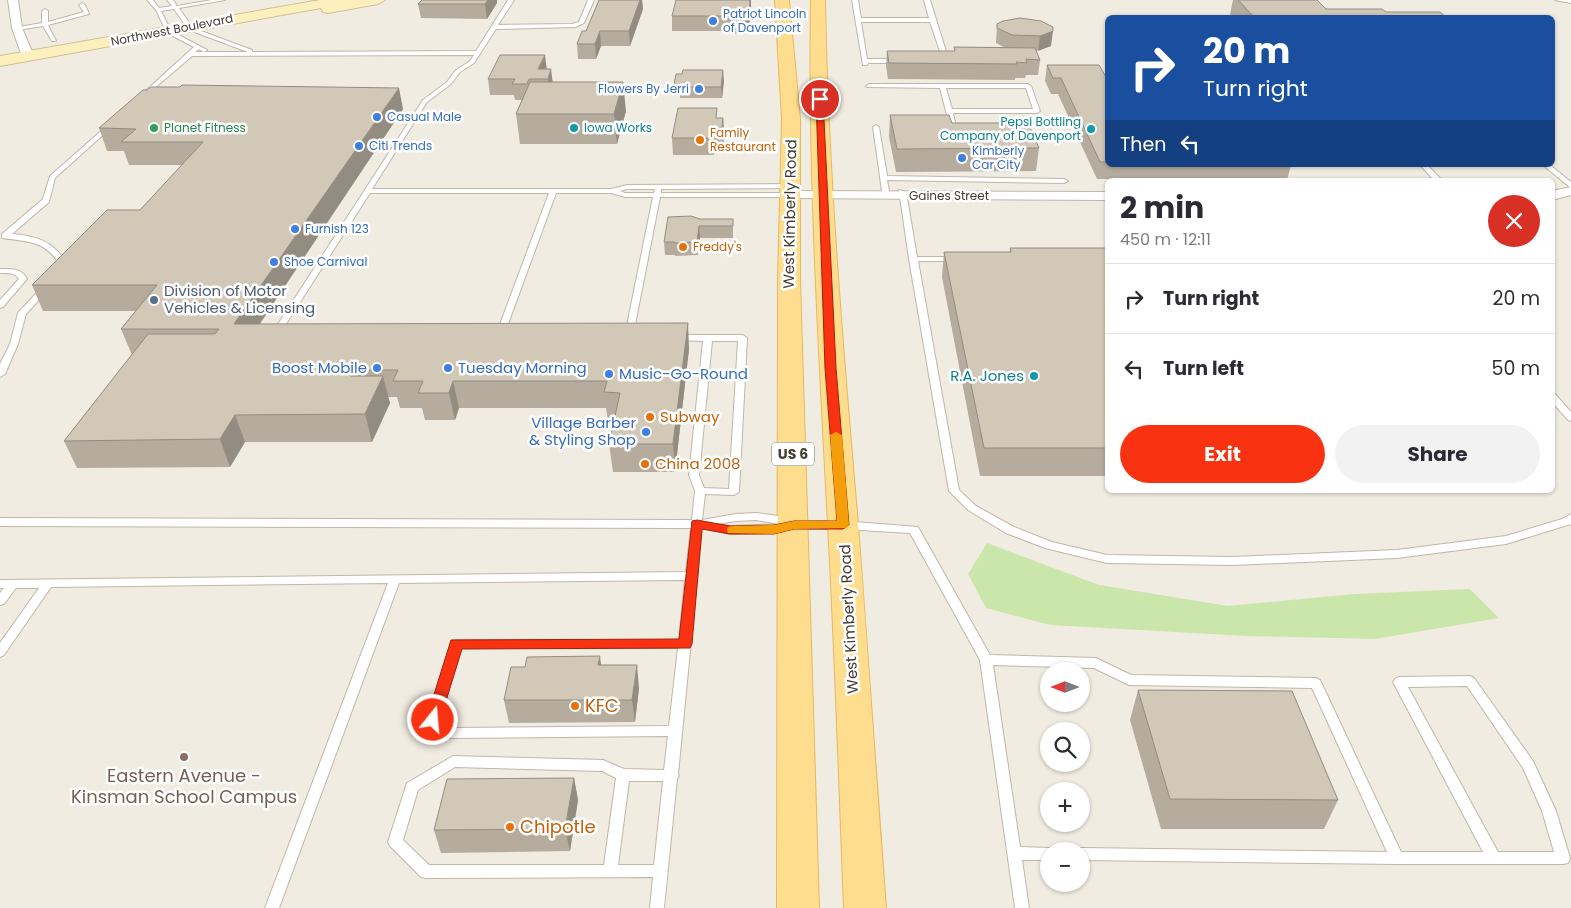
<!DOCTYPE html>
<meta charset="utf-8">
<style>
:root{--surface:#fff;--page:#f2f2f3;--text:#2b2b33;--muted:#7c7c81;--line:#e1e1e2;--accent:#f93311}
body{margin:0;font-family:Poppins,sans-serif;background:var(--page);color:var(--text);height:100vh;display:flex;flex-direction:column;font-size:19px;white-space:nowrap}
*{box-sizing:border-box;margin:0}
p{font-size:16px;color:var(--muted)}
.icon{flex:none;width:28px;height:28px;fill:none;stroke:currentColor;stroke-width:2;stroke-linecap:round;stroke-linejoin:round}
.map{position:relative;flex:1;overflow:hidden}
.details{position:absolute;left:1105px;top:178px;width:450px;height:315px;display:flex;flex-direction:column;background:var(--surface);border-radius:8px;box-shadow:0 1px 4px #0004}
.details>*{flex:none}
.top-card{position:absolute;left:1105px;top:15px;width:450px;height:152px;border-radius:8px;box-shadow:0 1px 4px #0004;background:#1a4fa0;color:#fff;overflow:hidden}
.needle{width:32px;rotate:270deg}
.tools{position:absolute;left:1040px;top:662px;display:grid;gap:10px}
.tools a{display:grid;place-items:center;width:50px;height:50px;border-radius:50%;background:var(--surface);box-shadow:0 1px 4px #0004;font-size:25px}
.pin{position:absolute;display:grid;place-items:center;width:42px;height:42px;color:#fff;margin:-21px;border:2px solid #fff;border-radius:50%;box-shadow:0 1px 5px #0007}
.me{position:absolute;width:55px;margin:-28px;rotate:17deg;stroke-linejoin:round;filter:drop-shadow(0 0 4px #0008)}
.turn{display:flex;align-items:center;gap:18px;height:105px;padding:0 15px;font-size:22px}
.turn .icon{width:65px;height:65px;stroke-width:2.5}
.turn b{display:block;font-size:35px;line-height:42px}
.then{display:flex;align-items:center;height:48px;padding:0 15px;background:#0003;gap:10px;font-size:19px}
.round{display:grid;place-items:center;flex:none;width:52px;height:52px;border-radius:26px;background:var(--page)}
.overview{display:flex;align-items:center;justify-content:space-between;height:85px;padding:0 15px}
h1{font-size:30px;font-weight:700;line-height:38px}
.action{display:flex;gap:10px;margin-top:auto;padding:10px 15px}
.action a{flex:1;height:58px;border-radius:30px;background:var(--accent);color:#fff;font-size:20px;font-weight:700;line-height:58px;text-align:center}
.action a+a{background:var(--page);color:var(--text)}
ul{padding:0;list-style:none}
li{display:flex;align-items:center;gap:15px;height:70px;padding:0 15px;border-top:1px solid var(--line)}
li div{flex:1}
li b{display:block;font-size:19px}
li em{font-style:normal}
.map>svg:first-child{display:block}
</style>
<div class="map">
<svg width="1571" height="908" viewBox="0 0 1571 908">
<rect width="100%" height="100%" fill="#f1ece2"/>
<!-- green -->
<polygon fill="#cbe6aa" points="987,543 1099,585 1228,606 1355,594 1470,589 1499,618 1375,639 1246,636 1050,625 986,608 968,574"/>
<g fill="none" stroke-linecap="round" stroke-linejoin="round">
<defs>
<g id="service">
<path d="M147,0H153L159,8L172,6L167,0H173L177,6L212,0H225L179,8L193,28L252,50V52L476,51L508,0H514L498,25L572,24L579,22L588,0H594L584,23L575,27L496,29L474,63L460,72L451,84L427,102L372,189H611L627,185L790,184H793V188L661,189V193H790L794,195L790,197H660L633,335L629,338L625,335L653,197H625L611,193H556L504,335L500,338L496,335L549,193H370L279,335L275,338L272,337L271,335L423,100L447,82L456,70L470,61L474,55L192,56L143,98L141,97V95L194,47L167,33L156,10ZM174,9L189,30L248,52H195L199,49L204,52L207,50L171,31L161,11ZM627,189H655L654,193H625L620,191Z"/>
<polygon points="852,0 858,0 861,18 929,18 924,0 930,0 949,61 946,63 941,61 943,60 930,22 861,22 867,59 899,59 902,61 899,63 868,63 867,65 863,65"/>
<polygon points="1555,0 1571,0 1571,3"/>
<polygon points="82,3 85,5 89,14 48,25 56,41 52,41 43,26 17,30 14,28 42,23 42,11 45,9 48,11 48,22 84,12 79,5"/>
<path d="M869,84H1028L1031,86L1040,111L1037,113H953L956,127L953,129L950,127L940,88L867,87L866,86ZM946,88H1026L1033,109H952Z"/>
<path d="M108,125L113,126L55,178L49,202L12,234C38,236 54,242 68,265L65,270H59L58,268L60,265C45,240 28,242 2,238V234L43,199L50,176Z"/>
<polygon points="876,125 879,127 887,176 1064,179 1068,181 1064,183 887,180 890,196 883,198 873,127"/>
<polygon points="1420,165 1427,165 1442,180 1434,180"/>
<polygon points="1543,165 1550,165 1571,182 1571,188"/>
<polygon points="899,190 906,192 917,257 957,257 961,259 957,261 918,261 959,490 976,506 1014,527 1052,542 1107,555 1233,557 1397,550 1506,536 1562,519 1571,514 1571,524 1506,544 1397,558 1233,565 1107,563 1045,548 1006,533 968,510 949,491 909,259"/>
<path d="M0,269C11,269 22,268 27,279L3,307L0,308V300L19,279C15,272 7,273 0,273Z"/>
<polygon points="42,287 45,287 49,289 26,314 18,344 5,374 0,377 0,364 10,344 18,313"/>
<path d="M676,335H743L747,338L739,492L734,495L705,494L702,520L736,514L756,513L778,516L793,522L843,521L918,527L990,655L1096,658L1131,675L1316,678L1320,680L1401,852H1483L1393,682L1395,679L1399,677L1470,676L1474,678L1533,761L1556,811L1570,858L1568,863L1563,864H1397L1081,860V851H1075L1081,848L1387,852L1312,688L1129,685L1094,668L993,665L1020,847L1049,848L1055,851H1049V860H1022L1029,908H1015L980,660L910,533L843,529H794L773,533L730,534L702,528L678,774L679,776L677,779L664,908H650L653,877L426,878L421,877L390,846L388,842L407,783L453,756L603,760L624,769L664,770L668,736L451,738L434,734L427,720L452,641L456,640H679L685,580L399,583L279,908H265L388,583L51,587L4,655L0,657V643L39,588H16L4,604L0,605V593L4,588H0V580L686,572L691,528L0,526V518L692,520L695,491L689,475L703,341L673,340L672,338ZM712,341H738L729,489L704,488L699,475ZM756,520L780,524L730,526L716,524L736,521ZM461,648H678L669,726L451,728L443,726L440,720ZM1467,686L1523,768L1542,811L1554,852H1498L1408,687ZM455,767L602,771L616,778L604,865H429L403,840L418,790ZM629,781H663L654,865H618Z"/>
<polygon points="1552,393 1555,394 1571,412 1571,421 1568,420 1552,402"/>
</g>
<g id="minor">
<polygon points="8,0 18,0 22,28 34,56 32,58 24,58 22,56 12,28"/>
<polygon points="1571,187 1571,195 1552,200 1552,191"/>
<polygon points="790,191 1108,192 1108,200 785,198 783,195 785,192"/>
</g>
<polygon id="secondary" points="320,0 385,0 378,4 328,13 323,12 321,8 0,66 0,56"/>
<g id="primary">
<polygon points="775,0 789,0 800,119 800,280 819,908 777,908 778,280 782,119"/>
<path d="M811,0H825C828,175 843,350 858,525C868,652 876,780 886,908H844C839,780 835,652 828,525C819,350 808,175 811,0Z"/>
</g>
</defs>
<!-- service casing -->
<use href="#service" stroke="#bfb7a8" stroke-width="2"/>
<!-- minor casing -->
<use href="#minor" stroke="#bfb7a8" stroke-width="2"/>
<!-- secondary casing -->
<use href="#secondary" stroke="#d2c091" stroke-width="2"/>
<!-- primary casing -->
<use href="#primary" stroke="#e2ba5f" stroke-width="2"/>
<!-- service -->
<use href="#service" fill="#fff" fill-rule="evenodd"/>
<!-- minor -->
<use href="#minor" fill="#fff" fill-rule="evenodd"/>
<!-- secondary -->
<use href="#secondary" fill="#feefbf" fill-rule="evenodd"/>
<!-- primary -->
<use href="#primary" fill="#fede8e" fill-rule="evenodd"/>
</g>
<!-- wall -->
<g fill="#b5ac9e">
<polygon points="599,0 642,0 643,9 630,46 601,46 596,59 578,59 577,44 586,31"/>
<polygon points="1233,0 1317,0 1326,9 1386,12 1447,18 1233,18 1230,14"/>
<polygon points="497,3 487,19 421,18 418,4"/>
<polygon points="751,6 749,32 733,34 733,31 672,31 672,16"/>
<polygon points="1020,18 1051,46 1036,51 1040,60 1038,75 1026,75 1025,78 1015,78 1015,80 888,79 886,66 887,51 954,51 954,47 1004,47 996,43 997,24"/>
<polygon points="1047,65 1108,77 1108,165 1291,165 1287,180 1097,179 1058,94 1051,94 1045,81"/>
<polygon points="547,69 553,82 626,111 617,144 520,144 516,114 522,100 515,100 514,95 490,95 488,79"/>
<polygon points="724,81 722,98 680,98 680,95 674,94 674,84"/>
<polygon points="403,109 260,324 689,349 675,472 613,472 609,444 615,420 608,420 606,408 459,408 455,420 425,420 422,408 400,408 397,397 388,397 390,403 372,442 245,442 230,467 77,468 64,441 132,355 121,329 136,311 43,311 32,285 140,210 182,165 129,165 124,151 107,151 99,128"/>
<polygon points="890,115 952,123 1039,148 1036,171 896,172 889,137"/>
<polygon points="717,118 723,118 724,135 723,145 715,145 714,155 673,155 672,138"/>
<polygon points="700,219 733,219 733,238 700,238 698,255 675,256 675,255 665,255 664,242"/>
<polygon points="1010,248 1108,248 1108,476 980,476 942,277 944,252 1010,252"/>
<polygon points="601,665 639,688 635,722 509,723 504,700"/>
<polygon points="1138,690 1338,800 1324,829 1161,829 1130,720"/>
<polygon points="574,778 578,800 570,851 441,853 434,830"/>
</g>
<!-- shaded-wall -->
<g fill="#938c81">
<polygon points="488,0 497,0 497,3 487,19 485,4"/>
<polygon points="640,0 642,0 643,9 630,46 629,31"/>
<polygon points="750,0 751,0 751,6 749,32 733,34 732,19"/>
<polygon points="600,31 601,46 596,59 595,44"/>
<polygon points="1053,31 1051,46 1038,51 1040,36"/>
<polygon points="545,55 547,71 538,69"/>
<polygon points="551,69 553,85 550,95 548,79"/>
<polygon points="723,70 724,81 722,98 721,87"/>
<polygon points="623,82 626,111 617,144 614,114"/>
<polygon points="399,88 403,109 242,350 234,324"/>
<polygon points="723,118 724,135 723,145 722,128"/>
<polygon points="714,128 715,145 714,155 713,138"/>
<polygon points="699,226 700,238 698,255 697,242"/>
<polygon points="688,323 689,349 675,472 673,444"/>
<polygon points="354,370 361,397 351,376"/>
<polygon points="383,376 390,403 372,442 365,414"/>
<polygon points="453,381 459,408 455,420 449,393"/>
<polygon points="235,415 245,442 230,467 220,439"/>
<polygon points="600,656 603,679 598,665"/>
<polygon points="637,665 639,688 635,722 632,700"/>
<polygon points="574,778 578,800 570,851 565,829"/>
</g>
<!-- building -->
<g fill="#d2c8b8" stroke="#938c81">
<polygon points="422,0 488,0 485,4 418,4"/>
<polygon points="599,0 640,0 629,31 600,31 595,44 577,44 582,31 586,31"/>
<polygon points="676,0 750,0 749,18 732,19 733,16 672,16"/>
<polygon points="1238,0 1317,0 1326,9 1382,9 1386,12 1440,12 1447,18 1255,18"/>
<polygon points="1020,18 1041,21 1053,27 1053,31 1040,36 1012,35 997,28 997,24 1003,21"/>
<polygon points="954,47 1035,48 1040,60 1026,59 1027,63 1016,62 1017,64 889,63 887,51 955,51"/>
<polygon points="500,55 545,55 538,69 551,69 548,79 529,79 527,84 512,84 515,79 488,79"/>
<polygon points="1047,65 1099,65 1106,77 1108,77 1108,162 1100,162 1061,78 1053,78"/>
<polygon points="683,70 723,70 721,87 679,87 680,84 674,84 676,74 682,74"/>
<polygon points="530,82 623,82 614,114 516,114"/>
<polygon points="182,85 399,88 234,324 688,323 673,444 609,444 620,393 604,392 607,381 453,381 449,393 418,393 423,381 393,381 398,370 354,370 351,376 383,376 365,414 235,415 220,439 64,441 148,334 215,334 219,329 121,329 157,285 32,285 107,210 140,210 203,142 121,142 136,129 99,128 143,90 147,90 151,87 180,87"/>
<polygon points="678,108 717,108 716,118 723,118 722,128 714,128 713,138 672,138"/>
<polygon points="890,115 949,115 952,123 1028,123 1039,148 897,149"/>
<polygon points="691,216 700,219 733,219 733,226 699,226 697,242 675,243 675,242 664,242 668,217"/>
<polygon points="1010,248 1108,248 1108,448 984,448 944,252 1011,252"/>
<polygon points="600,656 598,665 637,665 632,700 504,700 511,667 525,667 527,657"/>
<polygon points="1138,690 1292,691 1338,800 1170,799"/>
<polygon points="574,778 565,829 434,830 447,779"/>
</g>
<!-- route -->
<polygon fill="#f93311" stroke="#a2210b" points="820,97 823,99 836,368 849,525 843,529 794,529 774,534 730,534 702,529 692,644 690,648 462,649 440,720 438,724 433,726 428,724 426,720 451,640 679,639 692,521 697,520 730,526 774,525 794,521 837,521 825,368 816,99"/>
<!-- slow -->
<polygon fill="#f59e0b" points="836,432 842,435 849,525 847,528 794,529 774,534 728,533 727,530 728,527 733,526 774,525 794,521 837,521 830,435"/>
<!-- markers -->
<g fill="#3f7fe0" stroke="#fff" stroke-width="2">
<circle cx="713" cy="21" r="5"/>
<circle cx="699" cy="89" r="5"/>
<circle cx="377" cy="117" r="5"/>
<circle cx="359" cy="146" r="5"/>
<circle cx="962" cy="158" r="5"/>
<circle cx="295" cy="229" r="5"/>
<circle cx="274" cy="262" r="5"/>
<circle cx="377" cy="368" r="5"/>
<circle cx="448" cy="368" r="5"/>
<circle cx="609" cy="374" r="5"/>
<circle cx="646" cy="432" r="5"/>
</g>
<circle fill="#2e9e5b" stroke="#fff" stroke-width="2" cx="154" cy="128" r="5"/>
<g fill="#0f9aa8" stroke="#fff" stroke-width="2">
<circle cx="574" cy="128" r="5"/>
<circle cx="1091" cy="129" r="5"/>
<circle cx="1034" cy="376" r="5"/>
</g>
<g fill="#e8710a" stroke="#fff" stroke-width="2">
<circle cx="700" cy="140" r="5"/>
<circle cx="683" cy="247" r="5"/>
<circle cx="650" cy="417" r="5"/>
<circle cx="645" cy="464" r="5"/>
<circle cx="575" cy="706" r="5"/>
<circle cx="510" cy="827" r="5"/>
</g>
<circle fill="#5c6f8a" stroke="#fff" stroke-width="2" cx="154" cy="300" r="5"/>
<circle fill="#8d6e63" stroke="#fff" stroke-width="2" cx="184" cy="757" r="5"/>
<g text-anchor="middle" stroke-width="5" stroke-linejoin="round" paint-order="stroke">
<!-- far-shop labels -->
<g font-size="12" fill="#366cbe" stroke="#fff" text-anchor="start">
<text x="723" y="18">Patriot Lincoln<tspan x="723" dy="14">of Davenport</tspan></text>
<text x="689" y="93" text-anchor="end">Flowers By Jerri</text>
<text x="387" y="121">Casual Male</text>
<text x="369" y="150">Citi Trends</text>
<text x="972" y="155">Kimberly<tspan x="972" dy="14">Car City</tspan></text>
<text x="305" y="233">Furnish 123</text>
<text x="284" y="266">Shoe Carnival</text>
</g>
<!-- far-street labels -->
<g font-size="12" fill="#423c33" stroke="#fff">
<text transform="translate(172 30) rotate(-11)" y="4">Northwest Boulevard</text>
<text x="949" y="200">Gaines Street</text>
</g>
<!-- far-culture labels -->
<g font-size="12" fill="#0d838f" stroke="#fff" text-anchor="end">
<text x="1081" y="126">Pepsi Bottling<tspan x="1081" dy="14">Company of Davenport</tspan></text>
<text x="584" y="132" text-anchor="start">Iowa Works</text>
</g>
<!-- far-leisure labels -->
<g font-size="12" fill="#27864d" stroke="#fff" text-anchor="start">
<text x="164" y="132">Planet Fitness</text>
</g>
<!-- far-food labels -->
<g font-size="12" fill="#c56008" stroke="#fff" text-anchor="start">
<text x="710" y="137">Family<tspan x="710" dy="14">Restaurant</tspan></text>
<text x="693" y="251">Freddy's</text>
</g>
<!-- shield labels -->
<rect fill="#fff" stroke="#7b7670" stroke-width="1" x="772" y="442.5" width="42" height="23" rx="4"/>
<g font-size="14" font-weight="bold" fill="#423c33">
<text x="793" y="459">US 6</text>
</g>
<!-- street labels -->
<g font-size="15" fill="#423c33" stroke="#fff">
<text transform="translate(790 214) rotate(-89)" y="5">West Kimberly Road</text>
<text transform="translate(849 619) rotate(-93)" y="5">West Kimberly Road</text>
</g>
<!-- service labels -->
<g font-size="15" fill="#4e5e75" stroke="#fff" text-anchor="start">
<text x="164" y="296">Division of Motor<tspan x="164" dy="17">Vehicles &amp; Licensing</tspan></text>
</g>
<!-- shop labels -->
<g font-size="15" fill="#366cbe" stroke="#fff" text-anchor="end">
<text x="367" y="373">Boost Mobile</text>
<text x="458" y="373" text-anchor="start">Tuesday Morning</text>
<text x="619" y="379" text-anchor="start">Music-Go-Round</text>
<text x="636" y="428">Village Barber<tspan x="636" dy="17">&amp; Styling Shop</tspan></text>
</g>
<!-- culture labels -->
<g font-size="15" fill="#0d838f" stroke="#fff" text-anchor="end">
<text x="1024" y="381">R.A. Jones</text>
</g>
<!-- food labels -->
<g font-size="15" fill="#c56008" stroke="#fff" text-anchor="start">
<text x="660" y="422">Subway</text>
<text x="655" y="469">China 2008</text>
</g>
<!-- near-food labels -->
<g font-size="18" fill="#c56008" stroke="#fff" text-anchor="start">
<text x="585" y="712">KFC</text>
<text x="520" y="833">Chipotle</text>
</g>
<!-- near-education labels -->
<g font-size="18" fill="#785e54" stroke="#fff">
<text x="184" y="782">Eastern Avenue -<tspan x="184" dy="21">Kinsman School Campus</tspan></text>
</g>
</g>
</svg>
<div class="tools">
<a><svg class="needle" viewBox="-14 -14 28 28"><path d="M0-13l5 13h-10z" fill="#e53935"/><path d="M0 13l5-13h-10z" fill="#7c7c81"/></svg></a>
<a><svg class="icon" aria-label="search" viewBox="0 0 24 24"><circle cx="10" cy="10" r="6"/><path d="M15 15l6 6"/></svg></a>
<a>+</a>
<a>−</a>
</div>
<div class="pin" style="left:820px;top:99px;background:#d93025"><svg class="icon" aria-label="arrive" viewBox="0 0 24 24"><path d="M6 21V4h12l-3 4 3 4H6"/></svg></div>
<svg class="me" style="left:433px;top:720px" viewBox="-20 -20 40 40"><circle r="17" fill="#f93311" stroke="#fff" stroke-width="3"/><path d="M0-11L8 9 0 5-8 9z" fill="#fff"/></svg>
<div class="top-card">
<div class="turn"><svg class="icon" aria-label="right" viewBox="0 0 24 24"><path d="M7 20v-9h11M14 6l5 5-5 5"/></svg><div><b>20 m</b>Turn right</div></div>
<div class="then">Then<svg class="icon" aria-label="left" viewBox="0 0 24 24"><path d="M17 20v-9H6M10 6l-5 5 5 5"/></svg></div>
</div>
<section class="details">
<div class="overview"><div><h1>2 min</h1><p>450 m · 12:11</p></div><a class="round" style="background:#d93025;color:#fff"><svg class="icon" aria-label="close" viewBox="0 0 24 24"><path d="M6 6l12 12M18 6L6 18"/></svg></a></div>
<ul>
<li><svg class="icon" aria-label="right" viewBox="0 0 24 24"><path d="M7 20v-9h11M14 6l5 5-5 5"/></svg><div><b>Turn right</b></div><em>20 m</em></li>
<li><svg class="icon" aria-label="left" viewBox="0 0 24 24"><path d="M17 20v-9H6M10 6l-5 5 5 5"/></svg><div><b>Turn left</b></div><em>50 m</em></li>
</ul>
<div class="action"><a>Exit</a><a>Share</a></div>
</section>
</div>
